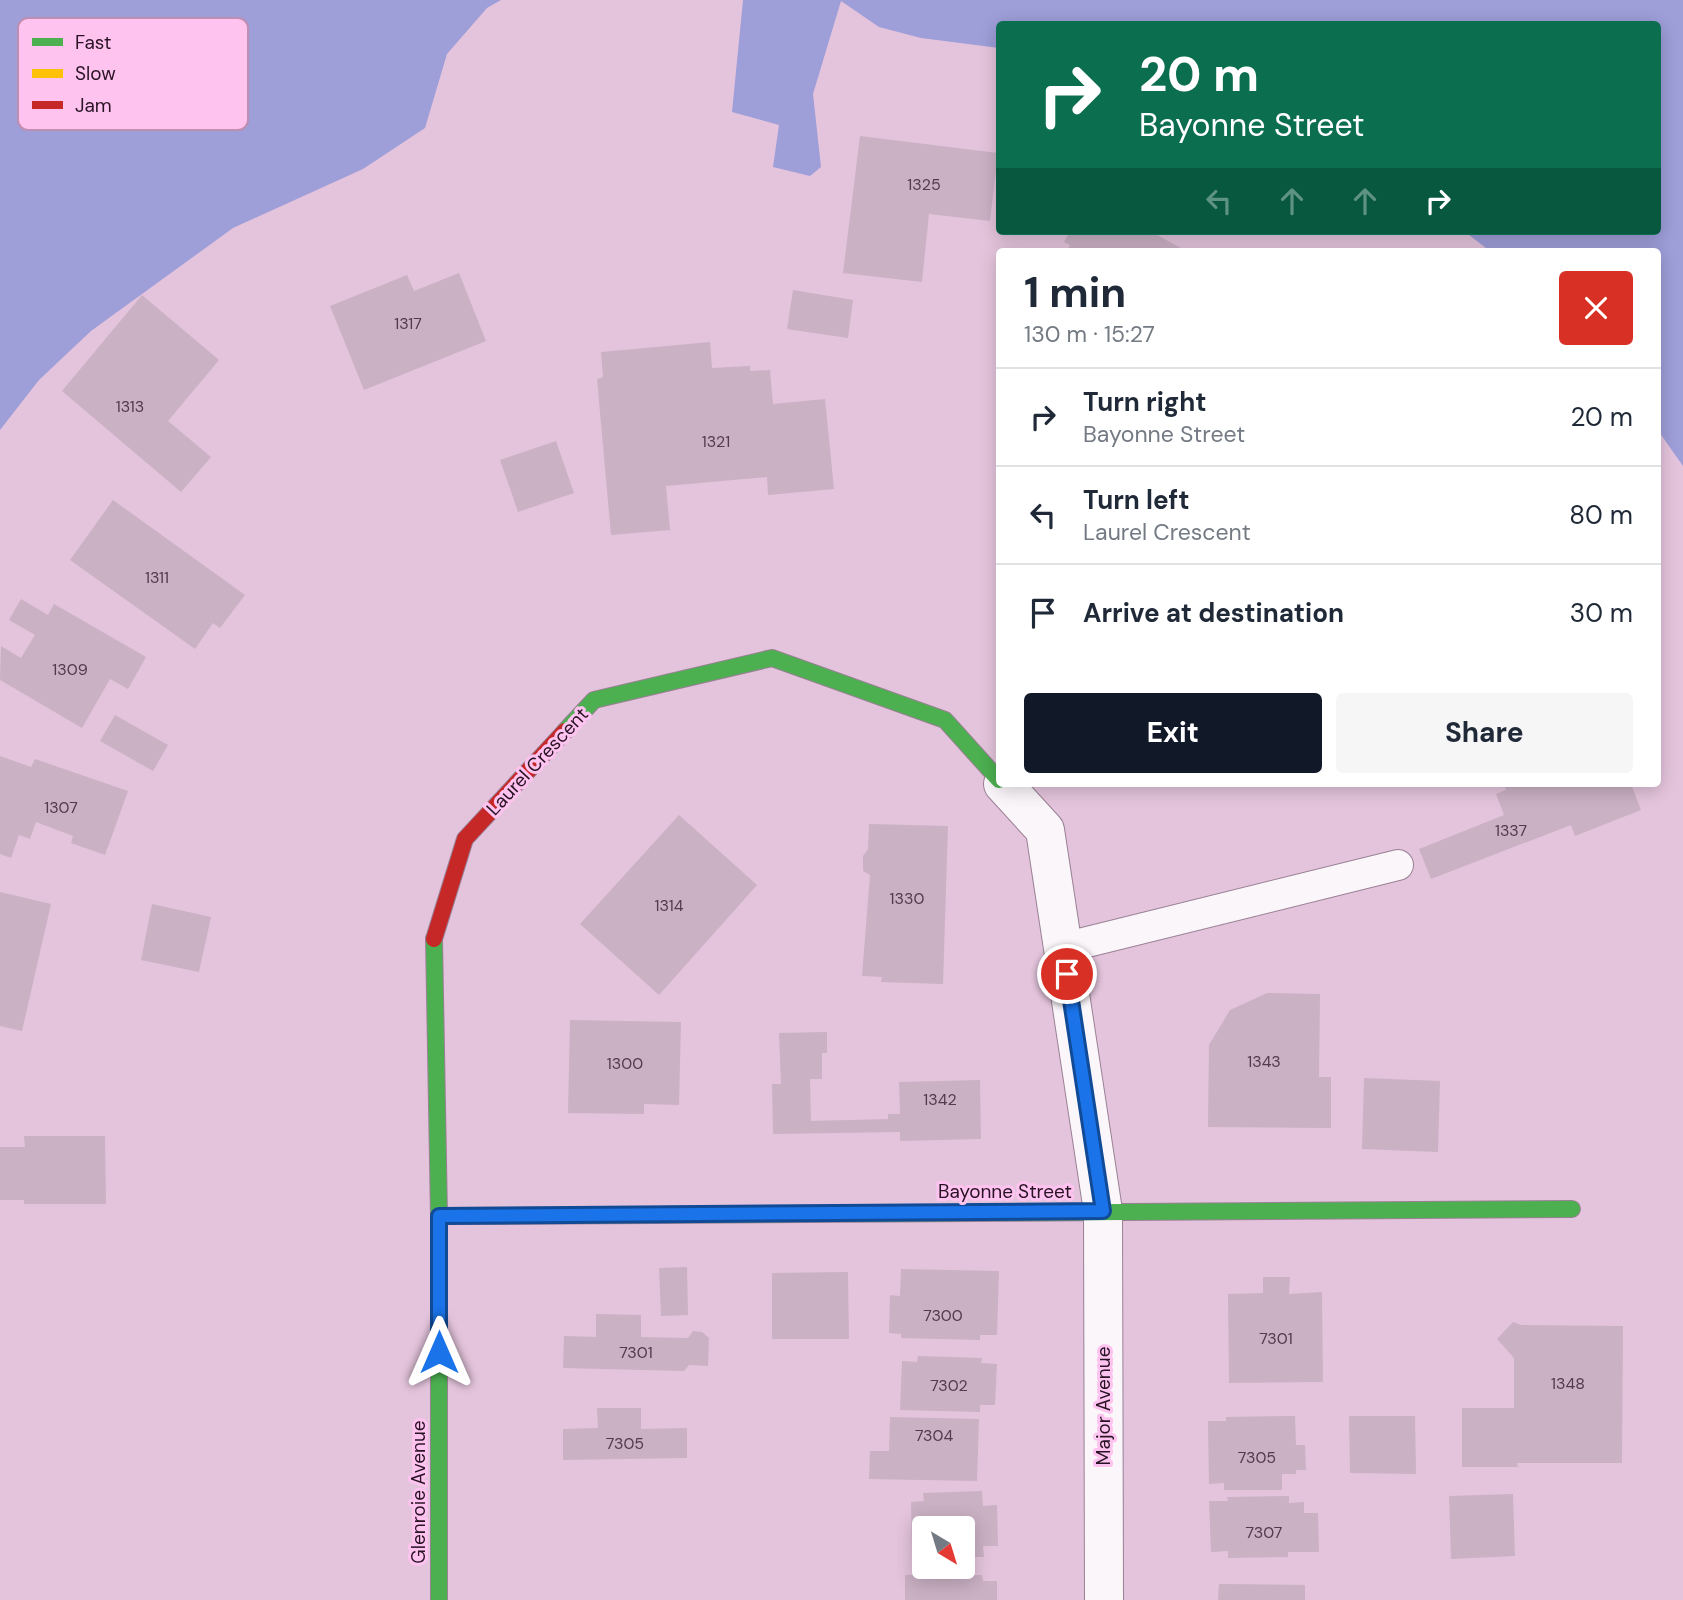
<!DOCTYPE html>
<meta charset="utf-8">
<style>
:root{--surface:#fff;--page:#f6f6f7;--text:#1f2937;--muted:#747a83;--line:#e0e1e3;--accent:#111827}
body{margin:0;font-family:"DM Sans",sans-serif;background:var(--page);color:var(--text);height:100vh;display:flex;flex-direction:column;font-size:26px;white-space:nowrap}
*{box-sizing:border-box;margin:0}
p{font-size:23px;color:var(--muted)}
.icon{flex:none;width:38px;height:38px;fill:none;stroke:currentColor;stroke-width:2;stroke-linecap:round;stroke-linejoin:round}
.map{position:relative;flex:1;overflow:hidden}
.panel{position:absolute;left:996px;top:248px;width:665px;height:539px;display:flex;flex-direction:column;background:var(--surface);border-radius:7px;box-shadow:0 4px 18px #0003}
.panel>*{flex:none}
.banner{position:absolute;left:996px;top:21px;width:665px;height:214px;border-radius:7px;box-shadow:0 4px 18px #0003;background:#0b6e4f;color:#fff;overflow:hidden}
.needle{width:46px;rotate:142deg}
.buttons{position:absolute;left:912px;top:1516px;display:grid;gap:14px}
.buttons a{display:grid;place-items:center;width:63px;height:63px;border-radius:7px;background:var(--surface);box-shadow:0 4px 18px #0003;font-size:35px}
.pin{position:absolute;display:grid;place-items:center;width:60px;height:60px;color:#fff;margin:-30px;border:4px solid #fff;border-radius:50%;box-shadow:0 2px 7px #0007}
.me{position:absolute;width:77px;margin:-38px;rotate:0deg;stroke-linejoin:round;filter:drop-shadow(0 0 5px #0008)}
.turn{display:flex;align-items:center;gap:24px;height:147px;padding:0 28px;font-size:32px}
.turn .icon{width:91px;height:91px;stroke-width:2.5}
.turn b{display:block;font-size:49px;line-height:60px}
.lanes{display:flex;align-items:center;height:66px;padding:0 28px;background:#0003;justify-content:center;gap:35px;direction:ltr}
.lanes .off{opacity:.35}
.round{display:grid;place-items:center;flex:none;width:74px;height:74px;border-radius:7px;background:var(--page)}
.head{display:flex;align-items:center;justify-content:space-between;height:119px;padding:0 28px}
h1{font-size:42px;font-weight:700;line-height:52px}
.cta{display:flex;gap:14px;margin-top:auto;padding:14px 28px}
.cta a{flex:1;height:80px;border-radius:7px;background:var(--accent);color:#fff;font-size:28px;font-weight:700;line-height:80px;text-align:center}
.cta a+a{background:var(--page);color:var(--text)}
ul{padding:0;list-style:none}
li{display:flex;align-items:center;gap:21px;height:98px;padding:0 28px;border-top:2px solid var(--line)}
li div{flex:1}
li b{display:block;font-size:26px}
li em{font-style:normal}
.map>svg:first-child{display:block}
</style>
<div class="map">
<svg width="1683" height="1600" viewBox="0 0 1683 1600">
<rect width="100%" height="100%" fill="#e4c4dc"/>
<!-- water -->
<g fill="#9e9ed9">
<polygon points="0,0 501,0 487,8 447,54 425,128 363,169 233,228 91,331 39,380 0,430"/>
<polygon points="743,0 1683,0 1683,466 1657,429 1657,252 1491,252 1464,231 1657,231 1657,24 999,24 999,48 921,38 879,27 841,1 813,94 821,167 810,176 773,167 779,125 732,112"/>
</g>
<!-- building -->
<g fill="#cab1c4">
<polygon points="860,136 998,153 990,221 929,214 922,282 843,273"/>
<polygon points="1070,231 1150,231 1188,252 1066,252 1070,245 1064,242"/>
<polygon points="459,273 486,341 364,390 330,306 407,275 414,291"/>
<polygon points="793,290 853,300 848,338 787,329"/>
<polygon points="142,295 219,360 168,421 211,457 181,492 62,391"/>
<polygon points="710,342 712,368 750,366 750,371 770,370 773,404 825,399 834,489 768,495 767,477 666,486 670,530 611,535 597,379 603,377 601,352"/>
<polygon points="556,441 574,493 518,512 500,460"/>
<polygon points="113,500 245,595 220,628 213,623 195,649 70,560"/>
<polygon points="21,599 48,615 54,604 146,657 128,689 110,679 82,728 0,680 1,646 21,658 35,635 9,620"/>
<polygon points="115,715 168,745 153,771 100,741"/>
<polygon points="0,756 31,767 35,759 128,791 105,855 71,843 73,836 36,822 30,839 19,835 11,858 0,854"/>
<polygon points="1504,784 1631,784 1641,810 1575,836 1571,825 1431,879 1419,849 1504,815 1496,794 1506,790"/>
<polygon points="679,815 757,885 659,995 580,924"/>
<polygon points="869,824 948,826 943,984 881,982 882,977 862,976 870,875 863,871 863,856 868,849"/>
<polygon points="0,892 51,904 22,1031 0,1026"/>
<polygon points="152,904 211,917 199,972 141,960"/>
<polygon points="1267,993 1320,994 1319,1077 1331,1077 1331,1128 1208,1127 1209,1045 1230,1010"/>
<polygon points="570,1020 681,1022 679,1105 644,1104 644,1114 568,1113"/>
<polygon points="827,1032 827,1053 822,1053 822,1079 810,1079 811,1121 888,1119 888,1114 900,1114 899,1082 980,1080 981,1139 900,1141 900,1132 773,1134 772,1084 781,1084 779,1033"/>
<polygon points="1364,1078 1440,1081 1438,1152 1362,1149"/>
<polygon points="24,1136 105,1136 106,1204 24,1204 24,1200 0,1200 0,1147 25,1147"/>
<polygon points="687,1267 688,1315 661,1316 659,1268"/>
<polygon points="901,1269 999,1271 997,1335 980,1335 980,1340 901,1338 901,1334 889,1333 890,1295 900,1296"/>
<polygon points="848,1272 849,1339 772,1339 772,1273"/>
<polygon points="1263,1277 1290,1277 1289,1294 1322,1292 1323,1382 1229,1383 1228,1294 1263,1293"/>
<polygon points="596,1314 641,1315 641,1337 688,1338 693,1331 702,1332 709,1338 708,1366 689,1365 684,1371 563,1368 564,1336 596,1337"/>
<polygon points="1513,1322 1521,1325 1623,1326 1622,1463 1517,1463 1518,1467 1462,1467 1462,1408 1514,1408 1514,1358 1497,1339"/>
<polygon points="918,1356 982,1358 981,1363 997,1364 995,1405 980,1405 980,1412 900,1410 902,1361 917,1362"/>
<polygon points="597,1408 641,1408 641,1429 687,1428 687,1458 563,1460 563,1429 598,1428"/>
<polygon points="1295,1416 1296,1445 1305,1445 1306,1470 1296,1470 1296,1474 1282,1474 1282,1490 1224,1490 1224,1483 1209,1484 1208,1421 1226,1421 1226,1417"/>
<polygon points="1349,1416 1415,1416 1416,1474 1350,1473"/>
<polygon points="890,1417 979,1419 977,1481 869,1479 870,1451 889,1451"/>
<polygon points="982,1491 983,1506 997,1505 998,1546 983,1546 984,1557 962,1557 962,1528 924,1528 924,1553 912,1554 911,1502 924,1501 923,1493"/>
<polygon points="1513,1494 1515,1556 1451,1559 1449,1496"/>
<polygon points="1289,1496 1289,1503 1304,1502 1304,1513 1318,1513 1319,1552 1288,1552 1288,1557 1228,1558 1228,1551 1211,1552 1209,1501 1228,1501 1227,1497"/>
<polygon points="905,1575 982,1575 983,1581 997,1581 997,1600 905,1600"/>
<polygon points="1219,1584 1305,1585 1305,1600 1218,1600"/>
</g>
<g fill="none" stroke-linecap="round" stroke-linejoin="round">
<defs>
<polyline id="lane" points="1063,948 1398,865"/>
<polyline id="street" points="1003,784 1045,830 1103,1211 1104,1600"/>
<g id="fast">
<polyline points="565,731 594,700 772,658 945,720 999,780"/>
<polyline points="434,939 439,1216 439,1600"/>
<polyline points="656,1215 1572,1209"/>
</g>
<polyline id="slow" points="439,1216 656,1215"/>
<polyline id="jam" points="434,939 465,839 565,731"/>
</defs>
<!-- lane casing -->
<use href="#lane" stroke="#998194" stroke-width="32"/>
<!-- street casing -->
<use href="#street" stroke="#998194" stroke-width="40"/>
<!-- fast casing -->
<use href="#fast" stroke="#998194" stroke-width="18"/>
<!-- slow casing -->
<use href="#slow" stroke="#998194" stroke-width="18"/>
<!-- jam casing -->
<use href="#jam" stroke="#998194" stroke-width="18"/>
<!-- lane -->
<use href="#lane" stroke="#fbf6fa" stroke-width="30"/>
<!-- street -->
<use href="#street" stroke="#fbf6fa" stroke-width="38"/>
<!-- fast -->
<use href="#fast" stroke="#4caf50" stroke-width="16"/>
<!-- slow -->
<use href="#slow" stroke="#ffc107" stroke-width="16"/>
<!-- jam -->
<use href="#jam" stroke="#c62828" stroke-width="16"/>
</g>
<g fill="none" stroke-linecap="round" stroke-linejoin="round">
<defs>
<polyline id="route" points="439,1352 439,1216 1103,1211 1067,974"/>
</defs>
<!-- route casing -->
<use href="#route" stroke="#114b97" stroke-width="18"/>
<!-- route -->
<use href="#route" stroke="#1a73e8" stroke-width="12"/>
</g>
<g text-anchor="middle" stroke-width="6" stroke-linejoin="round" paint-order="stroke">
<!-- number labels -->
<g font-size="16" fill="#513b4d">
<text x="924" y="190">1325</text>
<text x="408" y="329">1317</text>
<text x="130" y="412">1313</text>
<text x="716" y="447">1321</text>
<text x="157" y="583">1311</text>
<text x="70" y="675">1309</text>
<text x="61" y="813">1307</text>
<text x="1511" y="836">1337</text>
<text x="907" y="904">1330</text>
<text x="669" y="911">1314</text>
<text x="1264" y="1067">1343</text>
<text x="625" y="1069">1300</text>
<text x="940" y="1105">1342</text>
<text x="943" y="1321">7300</text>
<text x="1276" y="1344">7301</text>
<text x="636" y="1358">7301</text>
<text x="1568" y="1389">1348</text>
<text x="949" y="1391">7302</text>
<text x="934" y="1441">7304</text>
<text x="625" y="1449">7305</text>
<text x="1257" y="1463">7305</text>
<text x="1264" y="1538">7307</text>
</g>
<!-- street labels -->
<g font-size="19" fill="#281324" stroke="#ffc3f0">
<text transform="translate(537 761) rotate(-47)" y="7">Laurel Crescent</text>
<text x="1005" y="1198">Bayonne Street</text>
<text transform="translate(1103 1406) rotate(-90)" y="7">Major Avenue</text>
<text transform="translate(418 1492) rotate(-90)" y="7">Glenroie Avenue</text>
</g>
</g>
<!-- legend -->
<rect x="18" y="18" width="230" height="112" rx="10" fill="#ffc3f0" stroke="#be8eb3" stroke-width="2"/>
<rect x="32" y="38" width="31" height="8" fill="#4caf50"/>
<rect x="32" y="69" width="31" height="9" fill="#ffc107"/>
<rect x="32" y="101" width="31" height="8" fill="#c62828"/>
<g font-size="19" fill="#281324">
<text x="75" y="49">Fast</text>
<text x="75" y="80">Slow</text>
<text x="75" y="112">Jam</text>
</g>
</svg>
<div class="buttons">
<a><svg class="needle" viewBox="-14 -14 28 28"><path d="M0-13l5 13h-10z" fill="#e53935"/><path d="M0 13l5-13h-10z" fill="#747a83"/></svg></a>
</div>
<div class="pin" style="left:1067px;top:974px;background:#d93025"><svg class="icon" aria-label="arrive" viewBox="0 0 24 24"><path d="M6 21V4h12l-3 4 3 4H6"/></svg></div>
<svg class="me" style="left:439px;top:1352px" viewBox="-20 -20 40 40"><path d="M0-17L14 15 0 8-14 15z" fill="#1a73e8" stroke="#fff" stroke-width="4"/></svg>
<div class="banner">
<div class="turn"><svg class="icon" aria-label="right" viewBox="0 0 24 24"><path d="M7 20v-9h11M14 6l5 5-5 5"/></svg><div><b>20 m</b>Bayonne Street</div></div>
<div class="lanes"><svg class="icon off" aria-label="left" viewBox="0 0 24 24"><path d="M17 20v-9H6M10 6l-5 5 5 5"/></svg><svg class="icon off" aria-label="ahead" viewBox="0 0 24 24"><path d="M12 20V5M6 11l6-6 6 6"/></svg><svg class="icon off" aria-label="ahead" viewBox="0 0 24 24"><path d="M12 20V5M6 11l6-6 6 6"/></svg><svg class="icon" aria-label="right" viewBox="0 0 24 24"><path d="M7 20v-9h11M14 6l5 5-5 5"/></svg></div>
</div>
<section class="panel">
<div class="head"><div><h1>1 min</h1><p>130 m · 15:27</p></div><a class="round" style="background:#d93025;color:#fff"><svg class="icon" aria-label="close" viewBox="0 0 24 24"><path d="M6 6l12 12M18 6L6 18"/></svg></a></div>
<ul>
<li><svg class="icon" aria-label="right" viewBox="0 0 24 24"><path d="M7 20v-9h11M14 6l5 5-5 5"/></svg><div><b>Turn right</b><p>Bayonne Street</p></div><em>20 m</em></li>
<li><svg class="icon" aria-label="left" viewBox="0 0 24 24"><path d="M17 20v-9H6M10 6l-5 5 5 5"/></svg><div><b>Turn left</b><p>Laurel Crescent</p></div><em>80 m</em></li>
<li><svg class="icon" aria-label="arrive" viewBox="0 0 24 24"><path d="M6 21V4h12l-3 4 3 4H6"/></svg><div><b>Arrive at destination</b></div><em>30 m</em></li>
</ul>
<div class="cta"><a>Exit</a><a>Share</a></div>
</section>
</div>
